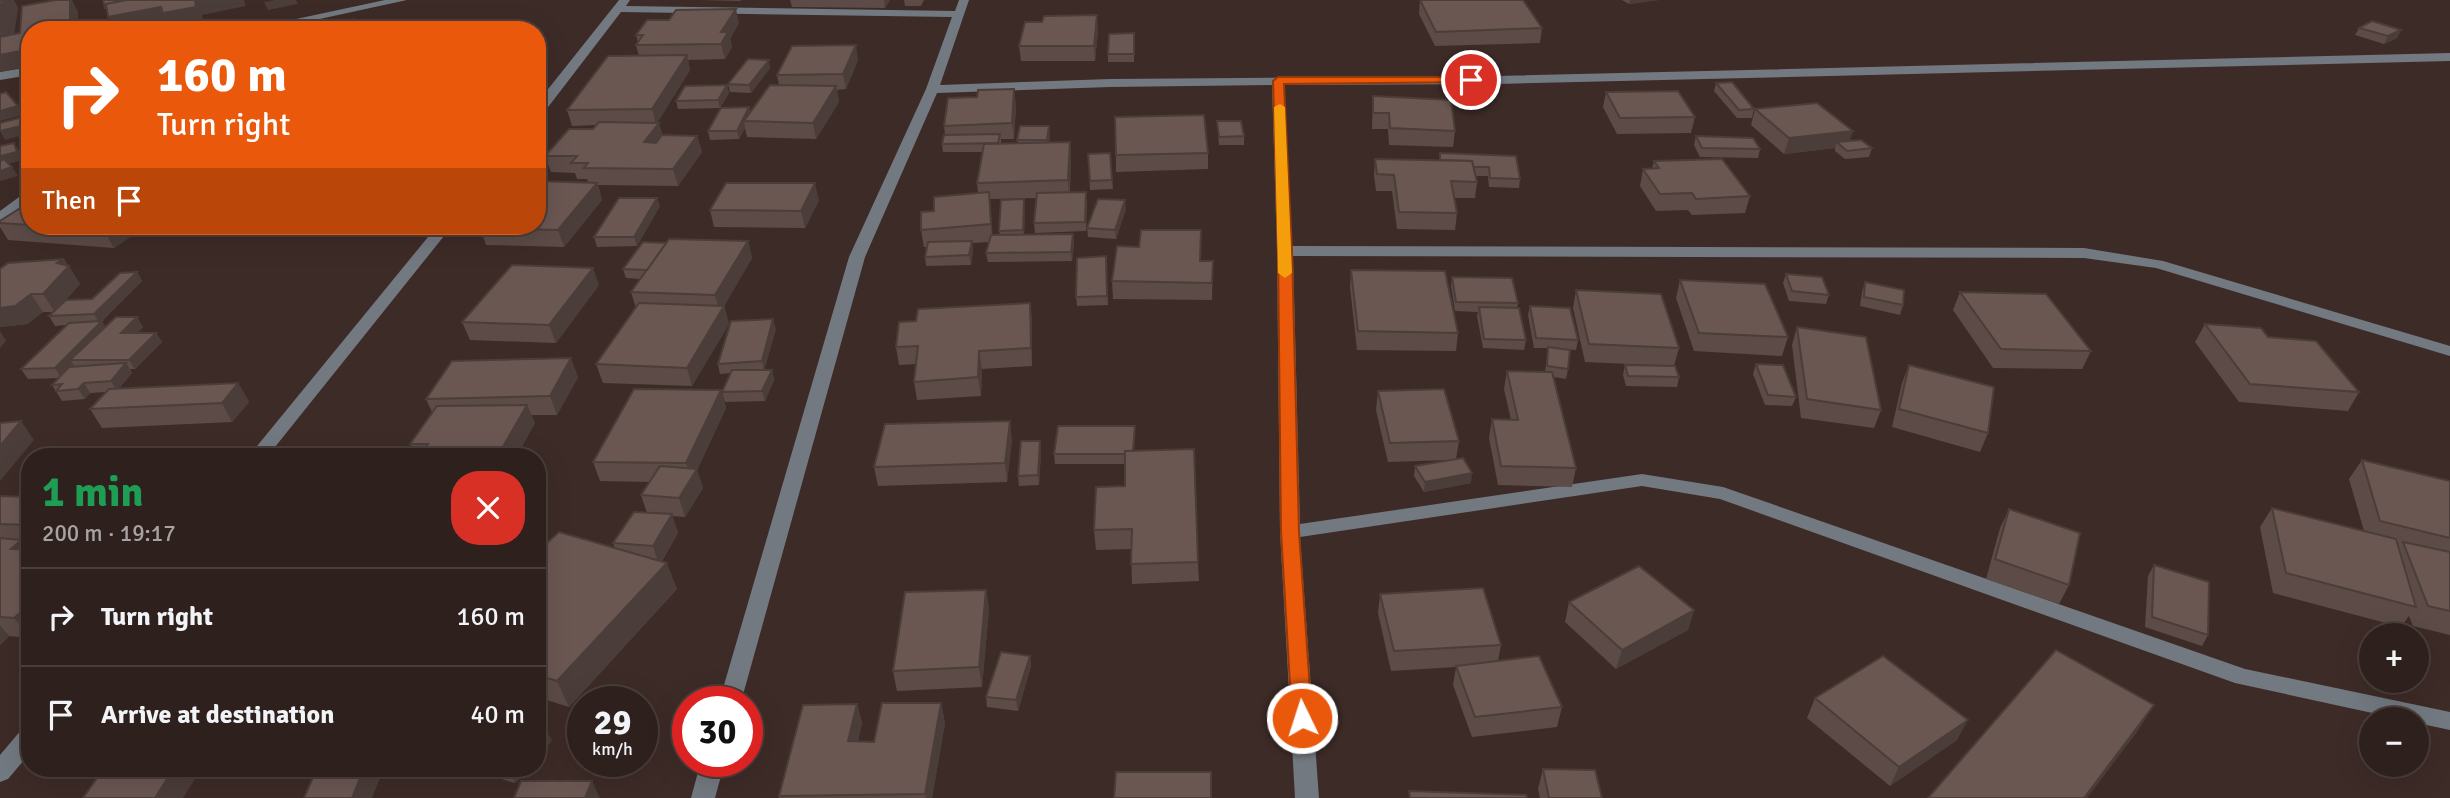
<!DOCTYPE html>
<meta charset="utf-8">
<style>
:root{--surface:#2e201d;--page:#3a2d2a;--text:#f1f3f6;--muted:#a7a3a4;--line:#493e3b}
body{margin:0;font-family:Signika,sans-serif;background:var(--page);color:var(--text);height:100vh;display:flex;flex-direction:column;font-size:26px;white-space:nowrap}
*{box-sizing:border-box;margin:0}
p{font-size:23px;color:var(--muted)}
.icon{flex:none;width:38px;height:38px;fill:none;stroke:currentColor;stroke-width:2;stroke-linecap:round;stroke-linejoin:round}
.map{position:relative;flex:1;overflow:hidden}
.details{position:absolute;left:21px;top:448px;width:525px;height:329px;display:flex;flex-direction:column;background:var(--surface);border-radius:28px;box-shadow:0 7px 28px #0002,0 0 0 2px var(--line)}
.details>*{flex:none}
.top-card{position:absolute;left:21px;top:21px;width:525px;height:214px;border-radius:28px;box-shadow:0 7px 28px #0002,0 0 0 2px var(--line);background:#ea580c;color:#fff;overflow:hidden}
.buttons{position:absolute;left:2359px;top:623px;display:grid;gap:14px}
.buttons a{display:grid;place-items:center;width:70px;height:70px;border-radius:50%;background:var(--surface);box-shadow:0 7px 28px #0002,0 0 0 2px var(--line);font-size:35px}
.speed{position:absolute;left:567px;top:686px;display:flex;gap:14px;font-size:35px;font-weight:700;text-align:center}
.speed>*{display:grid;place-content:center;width:91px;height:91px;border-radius:50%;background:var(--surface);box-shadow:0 7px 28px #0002,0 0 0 2px var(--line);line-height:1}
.speed small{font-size:18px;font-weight:400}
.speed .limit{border:10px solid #d22;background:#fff;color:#111}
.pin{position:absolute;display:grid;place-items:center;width:60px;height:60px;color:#fff;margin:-30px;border:4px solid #fff;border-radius:50%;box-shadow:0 2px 7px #0007}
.me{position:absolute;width:77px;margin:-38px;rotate:356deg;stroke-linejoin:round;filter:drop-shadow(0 0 5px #0008)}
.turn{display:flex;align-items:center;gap:24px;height:147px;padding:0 21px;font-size:32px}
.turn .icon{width:91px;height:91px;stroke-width:2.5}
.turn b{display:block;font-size:49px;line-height:60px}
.then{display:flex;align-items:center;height:66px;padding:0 21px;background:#0003;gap:14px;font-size:26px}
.round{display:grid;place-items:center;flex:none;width:74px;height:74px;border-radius:28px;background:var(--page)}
.summary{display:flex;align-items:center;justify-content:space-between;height:119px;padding:0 21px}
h1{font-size:42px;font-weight:700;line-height:52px;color:#1e9e55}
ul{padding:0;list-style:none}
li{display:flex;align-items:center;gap:21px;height:98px;padding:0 21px;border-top:2px solid var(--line)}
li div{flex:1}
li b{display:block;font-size:26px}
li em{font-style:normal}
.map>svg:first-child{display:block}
</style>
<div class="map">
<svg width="2450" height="798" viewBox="0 0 2450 798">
<rect width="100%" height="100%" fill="#3d2b27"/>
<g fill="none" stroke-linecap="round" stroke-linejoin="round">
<!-- minor -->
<g fill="#737980" fill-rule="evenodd">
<polygon points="385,0 407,0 269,30 245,30"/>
<polygon points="619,0 630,0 626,6 955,11 959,0 969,0 940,85 1110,79 1498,76 2450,53 2450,61 1498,84 1284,85 1292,246 2084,248 2163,261 2450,346 2450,356 2156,268 2084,258 1293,256 1300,524 1642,474 1723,487 2245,669 2450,712 2450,730 2417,723 2417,719 2400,719 2235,683 1720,499 1642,486 1300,537 1319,798 1295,798 1280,532 1277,251 1272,85 1110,87 937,93 865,257 741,702 719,702 849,257 926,89 952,17 621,12 542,115 537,116 537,103"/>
<polygon points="30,67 30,75 0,80 0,72"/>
<polygon points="30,189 30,200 0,222 0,211"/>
<polygon points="437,226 452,226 267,457 248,457"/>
<polygon points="30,727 30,753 8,779 0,782 0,755 22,729"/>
<polygon points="701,761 725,761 715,798 691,798"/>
</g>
</g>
<!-- wall -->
<g fill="#5c4b47">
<polygon points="700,0 741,0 740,1"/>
<polygon points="790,0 890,0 885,8 792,7"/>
<polygon points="904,0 924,0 921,6 905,6"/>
<polygon points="1420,0 1542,28 1540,43 1435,46 1419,14"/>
<polygon points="1622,0 1659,0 1629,4"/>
<polygon points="739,23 730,39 732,47 725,59 688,60 690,70 657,123 662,135 697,136 702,152 678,186 598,185 602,200 564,247 486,245 480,228 589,183 587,179 577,179 575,173 551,172 545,156 593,129 596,125 572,126 567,110 639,56 636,45 638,42 636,35"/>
<polygon points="2359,28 2401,30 2397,38 2384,44 2355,35"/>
<polygon points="1098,30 1095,61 1021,61 1019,46"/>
<polygon points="1134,33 1134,62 1108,62 1108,54"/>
<polygon points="858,60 846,89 837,90 839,102 816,139 747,137 745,128 739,139 710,140 708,131 749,107 750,112 779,85 777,75"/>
<polygon points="770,68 751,93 730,92 728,84"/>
<polygon points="1716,83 1754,109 1752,118 1737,118 1714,91"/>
<polygon points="727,85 729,93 720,108 678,109 676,101"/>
<polygon points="1606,92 1695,117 1691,133 1617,134 1603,107"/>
<polygon points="1373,96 1455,131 1453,147 1389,145 1388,129 1372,129"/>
<polygon points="1016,105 1014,139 1001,139 1001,144 1018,143 1017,140 1049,126 1050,135 1049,143 1070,142 1071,158 1070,192 1087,201 1086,231 1035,233 1034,223 1036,198 990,199 992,235 1000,235 999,231 1025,208 1024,235 1073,234 1074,243 1072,261 988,262 986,253 989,242 972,243 973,250 971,265 926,266 925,257 927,247 924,247 921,230 934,211 978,193 977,183 982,152 943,152 942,144 945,135 944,126"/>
<polygon points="1755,109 1872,148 1869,157 1845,159 1835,151 1835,148 1784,154 1751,125"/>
<polygon points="1217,121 1244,136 1244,145 1219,145"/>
<polygon points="1696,136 1760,149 1758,158 1700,157 1694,145"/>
<polygon points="1110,153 1113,189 1090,190 1088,154"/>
<polygon points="1208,153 1208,169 1116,172 1116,155"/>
<polygon points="1440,153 1516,156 1520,179 1519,188 1489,187 1488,176 1475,176 1477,182 1475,198 1454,198 1457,213 1455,230 1397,229 1392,191 1376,191 1374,175 1375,159 1439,160"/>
<polygon points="1654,161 1750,196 1745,213 1692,215 1688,210 1656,211 1640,186 1643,169 1652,169"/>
<polygon points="819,200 805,228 714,227 710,210"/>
<polygon points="30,202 30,226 146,226 114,248 8,240 0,227 0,221"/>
<polygon points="660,206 637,246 597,247 594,237"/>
<polygon points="1126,209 1116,239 1088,237 1087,228"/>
<polygon points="216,226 308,226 302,233 221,236"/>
<polygon points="1201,230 1201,261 1213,261 1212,300 1113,299 1112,281 1139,247"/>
<polygon points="748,241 752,258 724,306 729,324 692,386 603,383 596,364 636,308 631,292 640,279 626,278 623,269 666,243"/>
<polygon points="1106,256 1108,305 1077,306 1076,297"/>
<polygon points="64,259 80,284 62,304 92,299 137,272 142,281 102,321 105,327 137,317 143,327 137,333 156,333 162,342 135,369 130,369 132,373 119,388 238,383 249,402 232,422 102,428 90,409 106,392 90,393 85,399 62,401 52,385 59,378 28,379 21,369 66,325 55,326 49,316 53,312 43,312 27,324 0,327"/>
<polygon points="1351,270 1458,333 1456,351 1357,350 1350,287"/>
<polygon points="1786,274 1829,295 1826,304 1789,301 1783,283"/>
<polygon points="1452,277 1518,303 1517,308 1526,340 1524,350 1483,348 1477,316 1478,312 1455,311 1451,286"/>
<polygon points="1680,280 1788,337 1782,356 1694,351 1676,298"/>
<polygon points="1865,282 1903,305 1900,315 1860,306 1862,292"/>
<polygon points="599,285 556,343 470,340 462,322"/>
<polygon points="1576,290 1679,348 1674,366 1585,362 1573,308"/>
<polygon points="1960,292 2091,351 2082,369 1993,368 1953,310"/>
<polygon points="1030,303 1032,321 1032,366 982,369 981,396 917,400 914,382 916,364 899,365 896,347 916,321"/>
<polygon points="1530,306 1578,340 1576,350 1560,349 1568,369 1566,379 1554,377 1576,468 1572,487 1498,485 1489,438 1492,419 1511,420 1504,389 1507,371 1545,372 1548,348 1534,348 1528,315"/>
<polygon points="2205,324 2268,337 2359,392 2348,411 2239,402 2195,342"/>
<polygon points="1797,327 1881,410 1874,428 1801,418 1792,345"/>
<polygon points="776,329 764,370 772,370 774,380 765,401 725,402 722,392 731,373 720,374 718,364"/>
<polygon points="1756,364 1796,397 1792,406 1765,405 1753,374"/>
<polygon points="1625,365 1679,377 1677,387 1626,386 1623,375"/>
<polygon points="1909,365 1988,433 1980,452 1892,427 1902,383"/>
<polygon points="578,377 557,415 531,415 535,423 516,457 416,457 410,444 432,412 426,399"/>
<polygon points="721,390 726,408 697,470 703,488 685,517 672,516 678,533 662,561 677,589 569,707 537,697 537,552 615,548 613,543 647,513 641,495 650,482 600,481 593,462"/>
<polygon points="1378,391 1459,441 1456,459 1471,483 1424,492 1414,476 1415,466 1451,460 1388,462 1376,410"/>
<polygon points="1135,426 1134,451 1198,562 1199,581 1132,584 1131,549 1096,550 1094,530 1125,486 1125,464 1055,464 1054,454"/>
<polygon points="1012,439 1007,482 878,486 874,467"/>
<polygon points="1041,451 1039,485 1019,486 1018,476"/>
<polygon points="2362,460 2450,481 2450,635 2413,626 2409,616 2401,627 2273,593 2260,527 2272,508 2364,531 2349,479"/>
<polygon points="0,496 30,497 30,544 24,544 28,550 30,638 9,636 0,645"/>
<polygon points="2009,509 2069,585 2059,604 1986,579 2000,528"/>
<polygon points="2154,565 2208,635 2202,646 2145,627 2148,576"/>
<polygon points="986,590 989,609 982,687 897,691 893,671"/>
<polygon points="1380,594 1501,645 1498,661 1562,707 1557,727 1472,737 1453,685 1456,667 1391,671 1378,613"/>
<polygon points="1569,602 1694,610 1688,630 1616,669 1565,622"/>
<polygon points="1030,656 1031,666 1018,711 987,707 986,697"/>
<polygon points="1815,698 1957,740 1890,786 1807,718"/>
<polygon points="941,703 945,723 932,798 779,798 779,796 857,704 862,723 858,741 874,742"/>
<polygon points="464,768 529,768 515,783"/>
<polygon points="1543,769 1602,798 1540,798 1538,789"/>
</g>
<!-- shaded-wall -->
<g fill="#4b3d39">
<polygon points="3,0 14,0 18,8 13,44 0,46 0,16"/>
<polygon points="70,0 72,0 78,12 78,30 70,30"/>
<polygon points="197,0 244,0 246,6 202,15 203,21 170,28 167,22 126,30 115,30 108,17"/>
<polygon points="275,0 296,0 298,4 268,10 264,2"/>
<polygon points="884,0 890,0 885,8"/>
<polygon points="1630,0 1659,0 1629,4"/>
<polygon points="736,9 739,23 730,39 732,47 725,59 721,44 721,32"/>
<polygon points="1097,15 1098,30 1095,61 1094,46"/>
<polygon points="2401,30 2397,38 2384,44 2388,36"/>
<polygon points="856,45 858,60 846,89 843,74"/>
<polygon points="30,49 30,66 0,72 0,55"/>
<polygon points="687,55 690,70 656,125 652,109"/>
<polygon points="769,60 770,68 751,93 749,85"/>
<polygon points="727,85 729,93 720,108 718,100"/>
<polygon points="836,86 839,102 816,139 813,123"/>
<polygon points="1014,89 1016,105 1014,139 1012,123"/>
<polygon points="18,106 23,115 0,121 0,111"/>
<polygon points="749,107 751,116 744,121 745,128 739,139 737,131"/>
<polygon points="659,123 664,139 649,159 644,142"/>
<polygon points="30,124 30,133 5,140 0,131"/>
<polygon points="1049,126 1050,135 1048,149 1047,140"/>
<polygon points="1853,131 1848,147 1837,142 1835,148 1784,154 1789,138"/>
<polygon points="697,136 702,152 678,186 673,169"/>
<polygon points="1070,142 1071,158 1069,197 1068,180"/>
<polygon points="14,143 19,151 22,160 0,166 0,156"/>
<polygon points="12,167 18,176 0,181 0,171"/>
<polygon points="597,183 602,200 564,247 558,230"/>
<polygon points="815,183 819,200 805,228 801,211"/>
<polygon points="989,192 991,209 993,241 991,224"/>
<polygon points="657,198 660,206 637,246 634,237"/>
<polygon points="1024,199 1025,208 1024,239 1023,230"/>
<polygon points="1125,200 1126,209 1116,239 1115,230"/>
<polygon points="111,226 146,226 114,248 104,231"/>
<polygon points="299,226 308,226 302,233"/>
<polygon points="1073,234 1074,243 1072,261 1071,252"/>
<polygon points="748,241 752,258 720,313 715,295"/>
<polygon points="972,241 973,250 971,265 969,255"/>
<polygon points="64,259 80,284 55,312 43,294 57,263"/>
<polygon points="593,268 599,285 556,343 549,325"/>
<polygon points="137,272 142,281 102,321 108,331 70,360 74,365 61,378 55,368 100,324 94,314"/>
<polygon points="31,294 43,312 27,324 0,327 0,308"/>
<polygon points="1030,303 1032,321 1032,366 1031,348"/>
<polygon points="724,306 729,324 692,386 687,368"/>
<polygon points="137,317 143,327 127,343 121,333"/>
<polygon points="773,319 776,329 764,371 762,361"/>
<polygon points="0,331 6,341 0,348"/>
<polygon points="156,333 162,342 135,369 129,360"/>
<polygon points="979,351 982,369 981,396 978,377"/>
<polygon points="571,358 578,377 557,415 550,396"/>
<polygon points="126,363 132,373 117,391 111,381"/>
<polygon points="772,370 774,380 765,401 762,391"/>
<polygon points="84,383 90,393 85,399 78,389"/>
<polygon points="238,383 249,402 232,422 222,403"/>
<polygon points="721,390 726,408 697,470 703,488 685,517 679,498 691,479 686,463"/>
<polygon points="527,405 535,423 516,457 497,457"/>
<polygon points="21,421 34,440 0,481 0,446"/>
<polygon points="1010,421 1012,439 1007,482 1005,463"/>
<polygon points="1040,441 1041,451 1039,485 1038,475"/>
<polygon points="1472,473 1471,483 1424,492 1425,482"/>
<polygon points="672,514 678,533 659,565 653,546"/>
<polygon points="21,540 30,552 11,549"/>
<polygon points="667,563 677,589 569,707 557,681"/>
<polygon points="986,590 989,609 982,687 979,667"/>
<polygon points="30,604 30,638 14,618"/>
<polygon points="1694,610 1688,630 1616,669 1622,650"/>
<polygon points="0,625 9,636 0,645"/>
<polygon points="1030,656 1031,666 1018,711 1016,700"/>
<polygon points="941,703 945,723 932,798 926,798 925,794"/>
<polygon points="857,704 862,723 854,761 848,741"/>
<polygon points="2154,705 2137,732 2087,798 2084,798"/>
<polygon points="1968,720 1957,740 1890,786 1899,767"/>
<polygon points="547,731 552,741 537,758 537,742"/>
<polygon points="174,768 202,768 183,798 155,798"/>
<polygon points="364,768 384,768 372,798 352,798"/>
<polygon points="514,768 529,768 515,783 510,773"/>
<polygon points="592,781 600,798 585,798"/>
</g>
<!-- building -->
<g fill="#6b5752" stroke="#4b3d39" stroke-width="2">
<polygon points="0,0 3,0 0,16"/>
<polygon points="56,0 70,0 70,30 30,30 30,49 0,55 0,37 20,33 22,6"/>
<polygon points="103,0 127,0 106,4 107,7 105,8"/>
<polygon points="127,0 197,0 195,1 196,7 163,13 161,7 108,17 106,4"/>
<polygon points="1420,0 1523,0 1542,28 1436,32"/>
<polygon points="736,9 721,32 728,32 721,44 636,45 643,35 636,35 647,20 669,20 676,10"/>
<polygon points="1097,15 1094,46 1019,46 1025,22 1042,22 1044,16"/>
<polygon points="354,19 363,30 307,30"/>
<polygon points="2372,21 2401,30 2388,36 2359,28"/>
<polygon points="1134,33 1134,54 1108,54 1109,34"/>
<polygon points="856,45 843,74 777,75 792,46"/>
<polygon points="687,55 652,109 567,110 608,56"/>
<polygon points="748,59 769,60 749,85 728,84"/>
<polygon points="1732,82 1754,109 1739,110 1716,83"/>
<polygon points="727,85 718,100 676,101 685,86"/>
<polygon points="770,85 836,86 813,123 744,121"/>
<polygon points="1014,89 1012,123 944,126 948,98 977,97 978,90"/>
<polygon points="1678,91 1695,117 1620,118 1606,92"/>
<polygon points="6,92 18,106 0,111 0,94"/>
<polygon points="1373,96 1451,100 1455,131 1390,128 1389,113 1373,113"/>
<polygon points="1817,103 1853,131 1789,138 1755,109"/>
<polygon points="749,107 737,131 708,131 721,108"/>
<polygon points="30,115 30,124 0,131 0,123"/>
<polygon points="1204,115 1208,153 1116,155 1115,117"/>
<polygon points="1217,121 1241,121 1244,136 1219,137"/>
<polygon points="599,122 659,123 644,142 656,143 662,135 697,136 673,169 584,168 588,163 571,163 577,156 545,156 569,129 593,129"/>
<polygon points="1020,126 1049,126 1047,140 1017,140"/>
<polygon points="1000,134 998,143 942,144 944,135"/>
<polygon points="1696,136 1753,138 1760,149 1702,148"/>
<polygon points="1861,140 1872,148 1847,151 1837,142"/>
<polygon points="1070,142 1068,180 977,183 984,144"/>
<polygon points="14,143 17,152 0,156 0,146"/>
<polygon points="1110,153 1112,180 1090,181 1088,154"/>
<polygon points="1440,153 1516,156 1520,179 1490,178 1489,167 1473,167 1472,161 1440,160"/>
<polygon points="4,159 12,167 0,171 0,161"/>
<polygon points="1375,159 1472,161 1477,182 1451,181 1457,213 1399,212 1394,175 1377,174"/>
<polygon points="1722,159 1750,196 1696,199 1692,193 1660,194 1643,169 1659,168 1654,161"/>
<polygon points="537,181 597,183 558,230 480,228 482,226 537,226"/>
<polygon points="726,183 815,183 801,211 710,210"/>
<polygon points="989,192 991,224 921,230 921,212 934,211 934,197"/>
<polygon points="1086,192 1085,222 1034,223 1037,193"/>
<polygon points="619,198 657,198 634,237 594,237"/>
<polygon points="1024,199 1023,230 999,231 1001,200"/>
<polygon points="1098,199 1125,200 1115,230 1087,228"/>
<polygon points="30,202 30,225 0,223 0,221"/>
<polygon points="39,226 111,226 104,231"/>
<polygon points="1141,230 1201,230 1200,261 1213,261 1212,283 1112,281 1117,246 1139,247"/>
<polygon points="1073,234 1071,252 986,253 991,235"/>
<polygon points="669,239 748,241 715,295 631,292"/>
<polygon points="972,241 969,255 925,257 928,242"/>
<polygon points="643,242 666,243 647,270 623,269"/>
<polygon points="1106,256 1107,296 1076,297 1077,258"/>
<polygon points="64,259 57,263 69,266 43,294 31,294 15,306 0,308 0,269 8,263"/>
<polygon points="512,265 593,268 549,325 462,322"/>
<polygon points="1351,270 1445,271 1458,333 1358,331"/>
<polygon points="137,272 94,314 49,316 66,300 92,299 120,273"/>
<polygon points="1786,274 1822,277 1829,295 1792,291"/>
<polygon points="1452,277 1512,278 1518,303 1456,302"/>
<polygon points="1680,280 1765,284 1788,337 1699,333"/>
<polygon points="1865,282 1904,290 1903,305 1864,297"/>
<polygon points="1576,290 1661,294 1679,348 1589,344"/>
<polygon points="1960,292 2046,294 2091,351 2001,349"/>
<polygon points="639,303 724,306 687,368 596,364"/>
<polygon points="1030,303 1031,348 979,351 978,377 914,382 918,346 896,347 899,322 916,321 918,309"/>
<polygon points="1530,306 1570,308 1578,340 1536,338"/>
<polygon points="1479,307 1519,308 1526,340 1484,339"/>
<polygon points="116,317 137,317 121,333 156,333 129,360 70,360"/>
<polygon points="773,319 762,361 718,364 731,321"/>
<polygon points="102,321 55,368 21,369 69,323"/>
<polygon points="2205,324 2261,328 2268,337 2316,341 2359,392 2250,384"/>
<polygon points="1797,327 1866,337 1881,410 1807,399"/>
<polygon points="1548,347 1570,350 1568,369 1547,366"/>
<polygon points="571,358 550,396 426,399 452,361"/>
<polygon points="126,363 111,381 84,383 78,389 56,391 62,384 52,385 69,367"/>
<polygon points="1756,364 1783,365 1796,397 1768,395"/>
<polygon points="1625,365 1675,366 1679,377 1628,376"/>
<polygon points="1909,365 1994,387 1988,433 1899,409"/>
<polygon points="732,370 772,370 762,391 722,392"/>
<polygon points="1507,371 1552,372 1576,468 1501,466 1492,419 1518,420"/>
<polygon points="238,383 222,403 90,409 109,389"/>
<polygon points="634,389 721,390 686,463 593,462"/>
<polygon points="1444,389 1459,441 1390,443 1378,391"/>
<polygon points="527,405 497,457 420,457 428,444 410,444 437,406"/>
<polygon points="21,421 0,446 0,423"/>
<polygon points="1010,421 1005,463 874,467 885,424"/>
<polygon points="1058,426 1135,426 1133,451 1125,451 1125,454 1054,454"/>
<polygon points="1021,441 1040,441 1038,475 1018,476"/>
<polygon points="1194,449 1198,562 1131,564 1132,529 1094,530 1096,487 1125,486 1125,451"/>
<polygon points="1463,458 1472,473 1425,482 1415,466"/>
<polygon points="2362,460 2450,481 2450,538 2380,521"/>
<polygon points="660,466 697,469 679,498 641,495"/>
<polygon points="0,496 30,497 30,525 0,524"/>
<polygon points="2272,508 2396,539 2416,607 2286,573"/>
<polygon points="2009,509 2080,533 2069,585 1995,559"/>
<polygon points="634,512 672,514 653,546 613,543"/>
<polygon points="559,532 667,563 557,681 537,675 537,552"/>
<polygon points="0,538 21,540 11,549 30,550 30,604 14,618 0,617"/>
<polygon points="2403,542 2450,552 2450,611 2428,606"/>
<polygon points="2154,565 2209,582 2208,635 2152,617"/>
<polygon points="1639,566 1694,610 1622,650 1569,602"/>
<polygon points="1483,588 1501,645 1394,651 1380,594"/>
<polygon points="986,590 979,667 893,671 905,592"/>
<polygon points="2056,650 2154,705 2084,798 1928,798"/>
<polygon points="1001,652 1030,656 1016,700 986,697"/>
<polygon points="1539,656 1562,707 1475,717 1456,666"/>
<polygon points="1883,656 1968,720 1899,767 1815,698"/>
<polygon points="882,703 941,703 925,794 779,796 803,705 857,704 848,741 874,742"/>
<polygon points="537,728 547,731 537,742"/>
<polygon points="104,768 174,768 155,798 83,798"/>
<polygon points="317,768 364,768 352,798 304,798"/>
<polygon points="495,768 514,768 510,773"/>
<polygon points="1543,769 1595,770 1602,798 1549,798"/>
<polygon points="1116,772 1211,772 1211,798 1114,798"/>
<polygon points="521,781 592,781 585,798 514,798"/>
<polygon points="1409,791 1526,795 1527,798 1410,798"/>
</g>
<!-- route -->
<polygon fill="#ea580c" stroke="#983908" stroke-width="2" points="1471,77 1475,78 1475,82 1284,84 1292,251 1299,532 1312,718 1309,724 1302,727 1295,724 1292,718 1281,532 1278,251 1273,81 1278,77"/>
<!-- slow -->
<polygon fill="#f59e0b" points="1280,104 1285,107 1292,273 1285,278 1278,273 1274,107"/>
</svg>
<div class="buttons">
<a>+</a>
<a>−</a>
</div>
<div class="speed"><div>29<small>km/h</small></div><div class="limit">30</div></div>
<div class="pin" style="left:1471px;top:80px;background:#d93025"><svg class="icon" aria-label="arrive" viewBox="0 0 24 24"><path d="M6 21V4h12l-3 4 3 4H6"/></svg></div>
<svg class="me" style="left:1302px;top:718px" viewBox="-20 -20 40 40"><circle r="17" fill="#ea580c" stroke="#fff" stroke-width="3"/><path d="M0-11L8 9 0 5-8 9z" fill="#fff"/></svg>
<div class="top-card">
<div class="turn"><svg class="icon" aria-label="right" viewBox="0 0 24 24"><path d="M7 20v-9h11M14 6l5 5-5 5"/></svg><div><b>160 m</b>Turn right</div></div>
<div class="then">Then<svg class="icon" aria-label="arrive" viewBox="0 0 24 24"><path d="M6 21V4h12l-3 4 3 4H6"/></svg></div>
</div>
<section class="details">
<div class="summary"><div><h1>1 min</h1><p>200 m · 19:17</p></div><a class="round" style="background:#d93025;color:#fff"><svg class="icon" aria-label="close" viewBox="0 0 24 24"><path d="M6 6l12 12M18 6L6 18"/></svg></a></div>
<ul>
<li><svg class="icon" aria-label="right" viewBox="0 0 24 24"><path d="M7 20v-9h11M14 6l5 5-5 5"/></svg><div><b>Turn right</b></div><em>160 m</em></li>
<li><svg class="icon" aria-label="arrive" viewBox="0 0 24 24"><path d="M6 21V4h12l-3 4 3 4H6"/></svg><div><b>Arrive at destination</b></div><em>40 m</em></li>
</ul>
</section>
</div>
